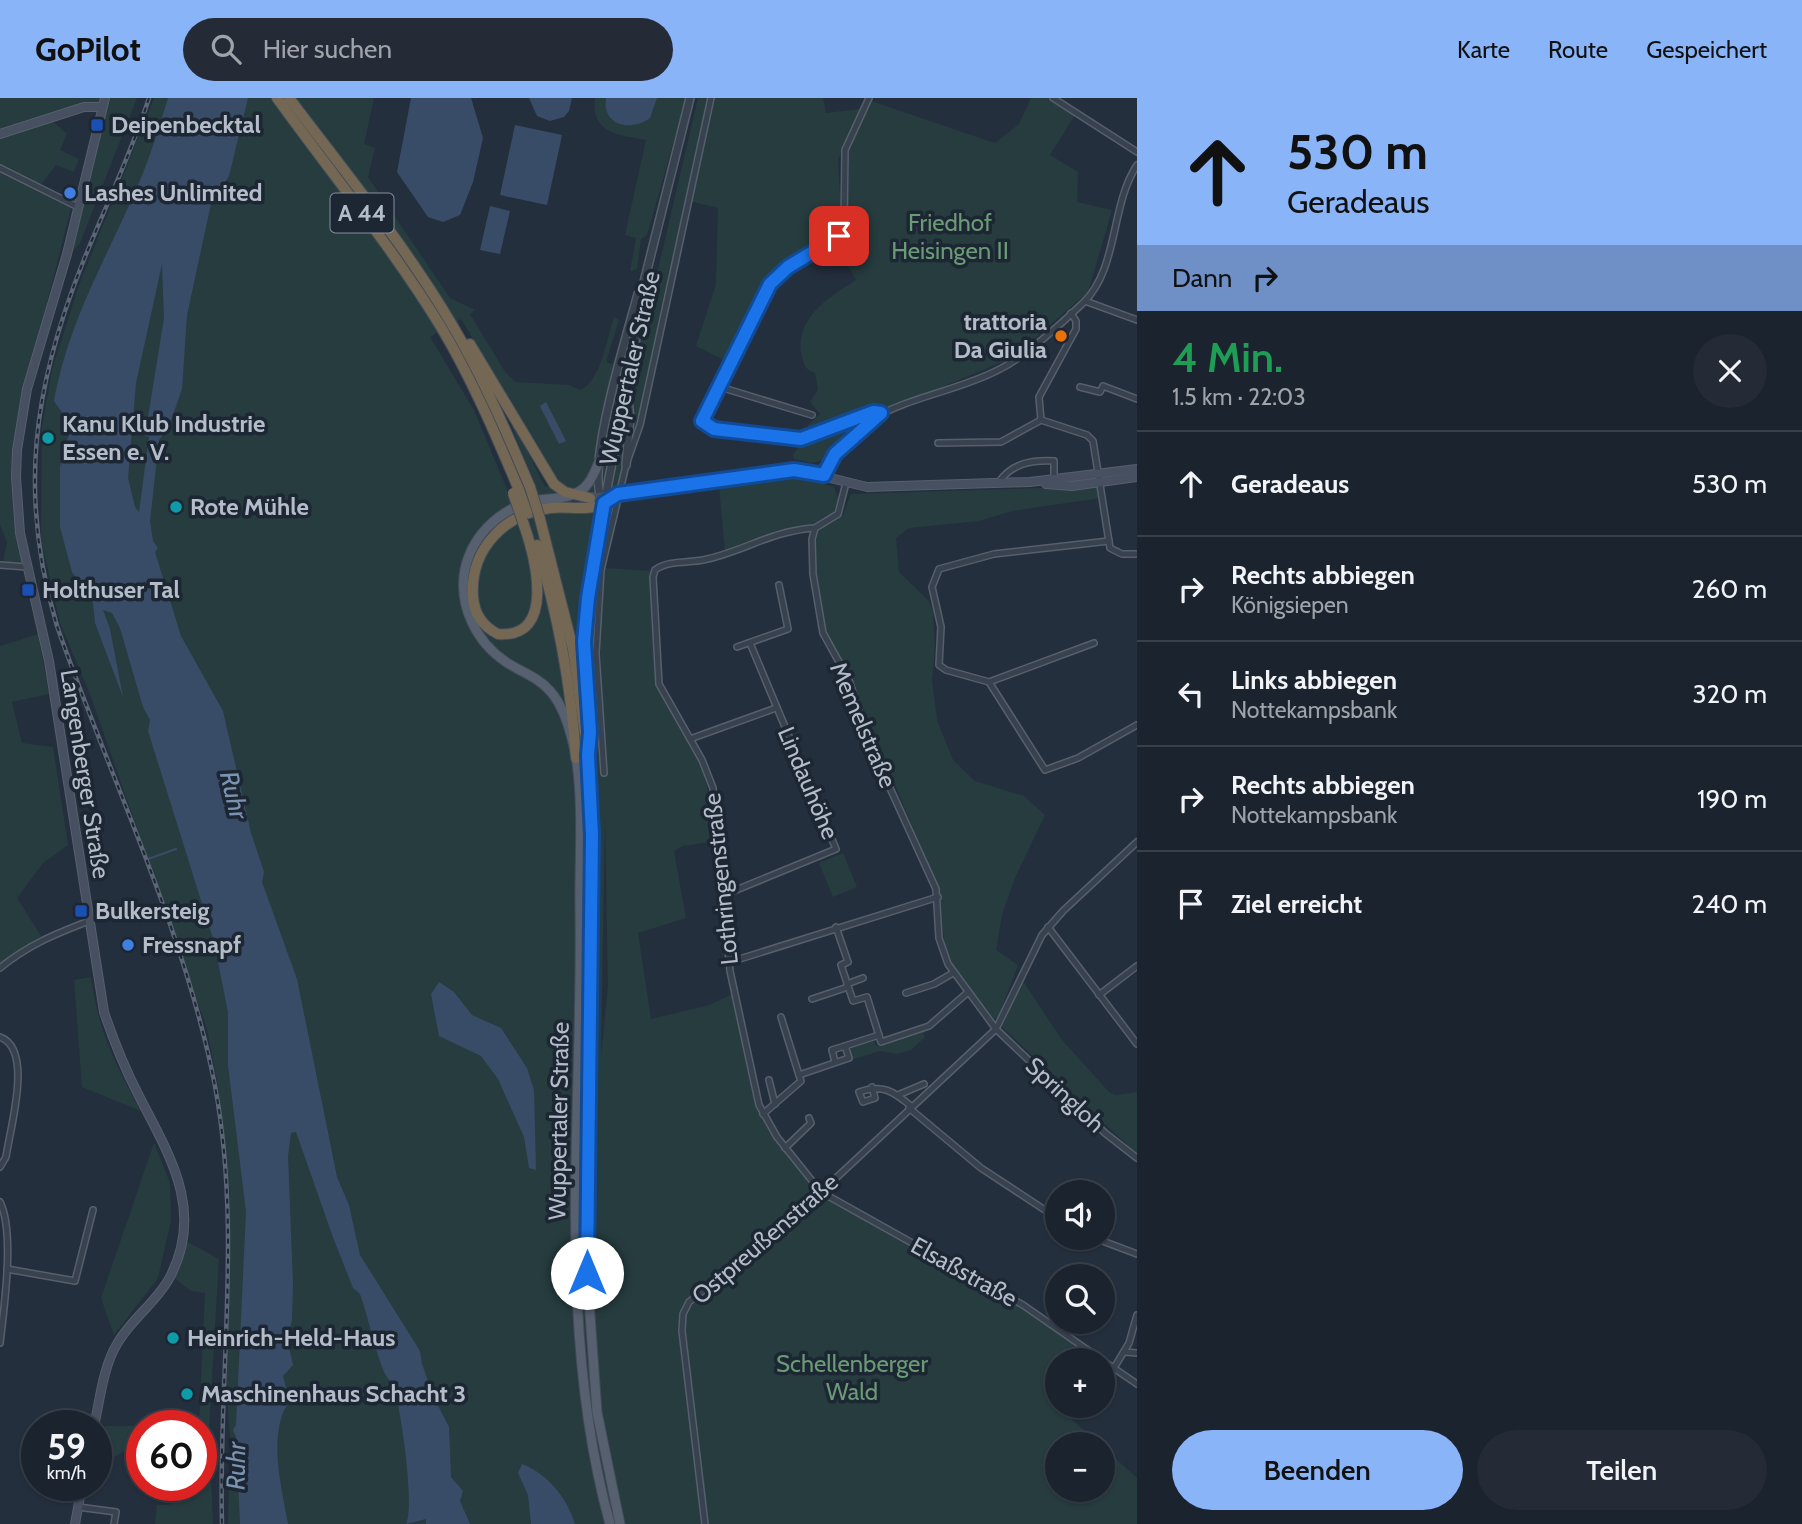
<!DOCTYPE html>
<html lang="de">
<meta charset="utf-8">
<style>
:root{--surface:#1b232e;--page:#242b36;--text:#f1f3f6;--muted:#a0a4aa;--line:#39404a;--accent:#8ab4f8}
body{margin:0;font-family:Cabin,sans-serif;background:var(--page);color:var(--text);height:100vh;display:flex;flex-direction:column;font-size:26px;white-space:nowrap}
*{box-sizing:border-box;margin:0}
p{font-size:23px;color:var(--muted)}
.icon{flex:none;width:38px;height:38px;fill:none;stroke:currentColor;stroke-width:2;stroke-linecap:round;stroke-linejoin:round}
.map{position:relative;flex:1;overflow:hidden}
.drawer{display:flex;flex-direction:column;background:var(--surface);width:665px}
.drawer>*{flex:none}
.top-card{background:#8ab4f8;color:#111;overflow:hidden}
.fabs{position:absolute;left:1045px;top:1082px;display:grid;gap:14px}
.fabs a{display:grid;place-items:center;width:70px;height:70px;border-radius:50%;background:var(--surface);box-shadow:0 2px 5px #0004,0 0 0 2px var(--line);font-size:35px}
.speed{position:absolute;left:21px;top:1312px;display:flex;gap:14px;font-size:35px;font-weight:700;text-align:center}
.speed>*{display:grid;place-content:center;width:91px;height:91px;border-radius:50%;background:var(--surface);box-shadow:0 2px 5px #0004,0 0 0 2px var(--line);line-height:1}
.speed small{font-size:18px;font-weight:400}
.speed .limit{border:10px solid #d22;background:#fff;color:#111}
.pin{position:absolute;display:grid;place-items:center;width:60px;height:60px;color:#fff;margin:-30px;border-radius:14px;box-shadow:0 4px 10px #0006}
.me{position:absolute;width:77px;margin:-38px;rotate:0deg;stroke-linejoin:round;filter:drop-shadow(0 0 5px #0008)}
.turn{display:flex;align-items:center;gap:24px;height:147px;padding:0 35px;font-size:32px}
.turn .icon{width:91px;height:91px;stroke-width:2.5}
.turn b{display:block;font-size:49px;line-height:60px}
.then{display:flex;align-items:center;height:66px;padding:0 35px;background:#0003;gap:14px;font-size:26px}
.round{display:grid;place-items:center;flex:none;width:74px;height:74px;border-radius:37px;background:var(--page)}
.summary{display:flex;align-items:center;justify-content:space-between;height:119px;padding:0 35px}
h1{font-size:42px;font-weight:600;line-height:52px;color:#1e9e55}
.cta{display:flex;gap:14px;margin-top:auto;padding:14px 35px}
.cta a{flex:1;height:80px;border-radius:42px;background:var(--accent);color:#111;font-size:28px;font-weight:600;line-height:80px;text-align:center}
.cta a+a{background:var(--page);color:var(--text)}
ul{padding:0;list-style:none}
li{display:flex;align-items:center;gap:21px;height:105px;padding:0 35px;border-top:2px solid var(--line)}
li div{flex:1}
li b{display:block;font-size:26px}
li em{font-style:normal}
header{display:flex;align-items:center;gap:42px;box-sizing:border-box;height:98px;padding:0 35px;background:var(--accent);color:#111}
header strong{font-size:33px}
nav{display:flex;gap:38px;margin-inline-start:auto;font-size:24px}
.search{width:490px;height:63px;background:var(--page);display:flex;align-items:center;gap:18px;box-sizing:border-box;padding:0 24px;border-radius:38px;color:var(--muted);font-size:26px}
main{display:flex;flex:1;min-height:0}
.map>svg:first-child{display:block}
</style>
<header>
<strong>GoPilot</strong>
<div class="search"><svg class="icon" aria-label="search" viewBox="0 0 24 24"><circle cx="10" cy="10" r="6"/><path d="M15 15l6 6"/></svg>Hier suchen</div>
<nav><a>Karte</a><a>Route</a><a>Gespeichert</a></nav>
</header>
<main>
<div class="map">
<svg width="1137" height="1426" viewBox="0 0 1137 1426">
<rect width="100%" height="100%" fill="#242f3e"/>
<!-- green -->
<g fill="#263c3f" fill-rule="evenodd">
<polygon points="0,0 105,0 102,9 95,7 50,21 67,36 60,52 79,61 74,74 56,67 39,89 0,70"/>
<polygon points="108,0 137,0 80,145 69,157"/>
<path d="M154,0H374L364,46L375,50L368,79L450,200L475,212L470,216L504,272L515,284L569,287L580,292C601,284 607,239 614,219L619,222L606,264L612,266L621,245L633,198L651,201L698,0H823L826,15L860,11L838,62L842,130L836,137L772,181L730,265L696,248L716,186L718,110L685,102L644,322C614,386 586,500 601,569L599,525L604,470L654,473L652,491L657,585L704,670L717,743L683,748L674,753L686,820L638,835L651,921L710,907L734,895C741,930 746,975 758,1007C770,1039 797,1073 821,1095L1023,1208L1100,1262H1057V1307H1074L1067,1317L1099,1346H1057V1391H1102L1103,1349L1137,1380V1426H228L230,1338L226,1292L230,1097L218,988L207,931L91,599L60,525L41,441L42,329L52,272L79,187ZM461,221L560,385L545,389L514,326L511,327L537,391L511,401L474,312L430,239ZM605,717L608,888L601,958V957Z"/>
<path d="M595,0H686L647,137L641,141L637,171L630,173L636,140L625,137L646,42C620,37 590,36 595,0Z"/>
<path d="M1031,0H1047L1075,17L1050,57L1078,74L1077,104L1112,112L1088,194L1020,253L1007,262L868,320L824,362L812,365L794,361L793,356L804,343L808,327L820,316L810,304L818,291L815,275C806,272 804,268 802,259C793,221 829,199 856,182L834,143L844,135L848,125L849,45L871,3L995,45L1019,26Z"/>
<polygon points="0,71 71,110 30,272 16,352 25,468 3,465 7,444 0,427"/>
<polygon points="795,377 834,389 838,400 834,415 812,427 775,433 725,453 719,388"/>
<polygon points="1100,388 1101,400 1012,413 979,423 909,430 896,440 899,474 929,503 933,514 935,549 932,582 937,622 953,662 975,683 1024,698 1045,717 1014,782 1002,817 996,852 1018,867 998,919 994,921 955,874 946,857 938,790 855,590 823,526 813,448 816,434 843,417 851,396"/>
<polygon points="38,536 49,596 12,604 22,645 53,649 68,747 43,765 17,800 41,838 0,868 0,548"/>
<polygon points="843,755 857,789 833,799 819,765"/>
<path d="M91,879C98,932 115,967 141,1013L82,989L74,882Z"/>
<polygon points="1023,883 1062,942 1110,995 1117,997 1137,994 1137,1056 1002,929"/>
<polygon points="926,933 923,936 925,939 911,952 897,956 880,953 851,962 848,951 874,943 876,948"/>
<polygon points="154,1045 170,1085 171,1122 158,1180 114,1237 101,1200"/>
<polygon points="184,1142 219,1161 209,1331 213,1426 155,1426 157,1407 169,1407 170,1388 201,1388 199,1328 205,1195 191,1193 173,1179"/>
<path d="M105,1328H142V1347C125,1348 115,1363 97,1366Z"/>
</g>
<!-- water -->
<g fill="#394c67" fill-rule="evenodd">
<path d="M168,0H248L229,78L211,106L187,217L182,291L168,331L159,342L150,423L153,443L158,450L155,454L181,538L223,613L251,735L264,774L262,784L297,881L337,1079L349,1107L360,1157L420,1253L422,1266L434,1300L449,1329L451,1379L463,1393L460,1403L470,1426H426V1421L406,1426C415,1407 401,1316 395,1292C394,1285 387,1281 384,1274C374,1250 369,1221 360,1196L353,1190L334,1142L296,1034L291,1035L288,1058L293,1185L292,1222L287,1241L293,1267L283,1278L289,1302C287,1309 284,1311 282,1317C271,1351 282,1392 288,1426H240L236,1339L233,1332L236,1327L246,1114L228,967V914L214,844L148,633L150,622L143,609L120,530L112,515L103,512L110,531L123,599L95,525L93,505L72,474L60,429V369L70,332L68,323L54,303C69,221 106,162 138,87C150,60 159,29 168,0ZM162,166L164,220L145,338L149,339L139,414L135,409L128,380L136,285Z"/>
<polygon points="411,0 471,0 483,40 473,84 460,117 443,124 428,119 397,74"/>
<polygon points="529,0 572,0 569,13 564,19 550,23 537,18"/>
<path d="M606,0H657L650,20C630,34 602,28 606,0Z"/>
<polygon points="515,27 562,37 547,107 500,97"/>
<polygon points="490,108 510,113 500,156 480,152"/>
<polygon points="546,304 566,343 559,346 540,308"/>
<polygon points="439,884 454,894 472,917 501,930 527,970 534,992 536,1072 529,1070 524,1039 498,981 481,958 439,938 431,896"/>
<path d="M522,1366C548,1376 567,1400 575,1426H531L528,1397L518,1375Z"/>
</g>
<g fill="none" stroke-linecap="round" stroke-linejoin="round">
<!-- stream -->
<polyline stroke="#394c67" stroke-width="2" points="148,761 176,751"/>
<defs>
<g id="minor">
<path d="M869,0L845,52L844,130C828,156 790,162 770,186L702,322L705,328L714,331L804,341L873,314L881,315"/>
<polyline points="1053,0 1137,54"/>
<polyline points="0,70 76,108"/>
<polyline points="1085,203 1137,222"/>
<polyline points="720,289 812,317"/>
<polyline points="1080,289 1100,294 1103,288 1137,301"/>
<polyline points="1041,322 1087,337 1093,343 1110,450 1122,456 1137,456"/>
<polyline points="1041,322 1039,299 1076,231 1076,223 1071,215"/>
<polyline points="938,345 1001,344 1041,322"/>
<path d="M824,378C849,302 941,303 1000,271C1026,258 1062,225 1083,205C1119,170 1110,108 1137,67"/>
<path d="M999,384C1012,365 1032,362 1054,363V381"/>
<polyline points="846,385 838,416 815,430 812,441 813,476 823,535 849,582 869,644 936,791 939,840 948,866 996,931 1105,1035 1137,1060"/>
<path d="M815,430C769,433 744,454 703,462C688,465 668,462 655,472L653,479L659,586L702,662L713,690L730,873L759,1007L777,1039L821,1094L1023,1207L1102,1262"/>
<polyline points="1109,443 994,456 939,471 932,489 941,529 939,567 946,572 989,584 1045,672 1078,660 1137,627"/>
<polyline points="0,467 27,469"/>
<polyline points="737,549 788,531 779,487"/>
<polyline points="989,584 1094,545"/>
<polyline points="690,641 776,610"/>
<polyline points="604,675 596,555 601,472 626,367 640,327 711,0"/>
<polyline points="724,797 836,751 750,545"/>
<polyline points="836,829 848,864 841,867 853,903 867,899 881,944 929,928 967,895"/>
<polyline points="1048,829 1137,946"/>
<polyline points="730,864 938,799"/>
<path d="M0,870C28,847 55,836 89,823"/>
<polyline points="847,886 863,880"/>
<polyline points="906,895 934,886 953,875"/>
<polyline points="1099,897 1137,868"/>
<polyline points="812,901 848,889"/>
<polyline points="781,919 799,977"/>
<path d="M0,939C34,951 10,1030 6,1059L0,1069"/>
<polyline points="835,964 832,952 845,948"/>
<polyline points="769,982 775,1006"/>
<path d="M872,989L875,1000L863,1004L859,994C883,986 893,993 911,1008"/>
<polyline points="898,997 924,986"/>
<polyline points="909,1010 981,1070 1057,1120"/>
<polyline points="763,1016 801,983 799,977 849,960 845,948 879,937"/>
<polyline points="785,1050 811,1025 809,1020"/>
<path d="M0,1104C15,1134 4,1210 0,1245"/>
<polyline points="1092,1139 1137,1156"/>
<polyline points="7,1171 75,1183 93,1112"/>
<polyline points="1125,1254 1137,1255"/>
<polyline points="1102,1262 1137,1286"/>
<polyline points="1114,1270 1129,1245 1137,1217"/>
<polyline points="78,1409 116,1414 114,1426"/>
<polyline points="705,1426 682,1233 683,1216 689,1204 821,1094 996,931 1042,837 1063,813 1137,744"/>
</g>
<g id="tertiary">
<polyline points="626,367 630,320 627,294"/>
<path d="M602,401C585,371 628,234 638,196L643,188"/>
<polyline points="605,401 640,219 643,188 690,0"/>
</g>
<g id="secondary">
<polyline points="0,36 84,9 102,9"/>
<polyline points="1046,386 1072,388 1137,379"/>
<polyline points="590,400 798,372 867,389 1030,384 1137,371"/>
<path d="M94,1328C100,1302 103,1269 117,1246C131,1221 157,1204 170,1179C205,1112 169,1057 139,998C125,971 114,944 104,914L49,563L20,435L16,379L17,352L27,291L67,156L105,0"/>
<polyline points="75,1426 82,1388"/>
</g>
<g id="primary">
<path d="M599,364C595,373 592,383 584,390C571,401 555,400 539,402C503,408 473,435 465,471C458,507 476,544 506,564C521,574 538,579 550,593C565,609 572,638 576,659C584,707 579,765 580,814C583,1017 555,1228 610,1426"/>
<polyline points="604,405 588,500 584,544 590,634 588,658 592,737 587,1175 597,1314 620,1426"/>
</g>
<g id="motorway">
<path d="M277,0C332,76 392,149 441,229C472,281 496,337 519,392"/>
<path d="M289,0C345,74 404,146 451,225C482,277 506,333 530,389"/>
<polyline points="470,246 554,386 565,394 590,400"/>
<polyline points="540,421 573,551 588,658"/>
<path d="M524,427C535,459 557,541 498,536C482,528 474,516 473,498C470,451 505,415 551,410C569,408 588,414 604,405"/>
<path d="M537,447C558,517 571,587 576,660"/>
</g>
</defs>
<!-- minor casing -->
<use href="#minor" stroke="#565f6c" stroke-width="8"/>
<!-- tertiary casing -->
<use href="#tertiary" stroke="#565f6c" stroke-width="10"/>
<!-- secondary casing -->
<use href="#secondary" stroke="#565f6c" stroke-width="10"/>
<!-- primary casing -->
<use href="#primary" stroke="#414a57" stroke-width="11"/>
<!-- motorway casing -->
<use href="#motorway" stroke="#434c59" stroke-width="12"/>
<!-- minor -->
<use href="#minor" stroke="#38414e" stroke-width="5"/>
<!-- tertiary -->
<use href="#tertiary" stroke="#38414e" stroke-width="7"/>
<!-- secondary -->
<use href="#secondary" stroke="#465061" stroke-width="8"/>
<!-- primary -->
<use href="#primary" stroke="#56606e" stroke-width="9"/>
<!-- motorway -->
<use href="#motorway" stroke="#746855" stroke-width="10"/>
<defs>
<path id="rail" d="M149,0C131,56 105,109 83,164C33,289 18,397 57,528C109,678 185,832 215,988C242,1132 218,1280 222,1426"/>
</defs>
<!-- rail casing -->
<use href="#rail" stroke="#5a6575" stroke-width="4.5"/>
<!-- rail -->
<use href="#rail" stroke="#1d2633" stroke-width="2" stroke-dasharray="5" stroke-linecap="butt"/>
<defs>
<g id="motorway-bridge">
<polyline points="530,389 540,421"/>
<polyline points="519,392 527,415"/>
<polyline points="513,395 524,427"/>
</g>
</defs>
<!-- motorway-bridge casing -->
<use href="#motorway-bridge" stroke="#434c59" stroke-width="12" stroke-linecap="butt"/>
<!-- motorway-bridge -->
<use href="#motorway-bridge" stroke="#746855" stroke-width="10"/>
</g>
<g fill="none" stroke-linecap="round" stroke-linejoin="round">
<defs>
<polyline id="route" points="587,1175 592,737 588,657 590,634 584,544 588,500 604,405 618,396 794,372 824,377 835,356 881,315 873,314 801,341 714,331 702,323 770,186 788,169 839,138"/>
</defs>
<!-- route casing -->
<use href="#route" stroke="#114b97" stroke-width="18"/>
<!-- route -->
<use href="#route" stroke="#1a73e8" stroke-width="12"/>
</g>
<!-- markers -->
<g fill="#1a4fb4" stroke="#1d2633" stroke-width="2.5">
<rect x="90" y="20" width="14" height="14" rx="3.5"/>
<rect x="21" y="485" width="14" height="14" rx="3.5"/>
<rect x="74" y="806" width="14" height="14" rx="3.5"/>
</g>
<g fill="#3f7fe0" stroke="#1d2633" stroke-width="2.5">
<circle cx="70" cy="95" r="7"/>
<circle cx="128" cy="847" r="7"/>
</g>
<circle fill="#e8710a" stroke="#1d2633" stroke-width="2.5" cx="1061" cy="238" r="7"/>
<g fill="#0f9aa8" stroke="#1d2633" stroke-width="2.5">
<circle cx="48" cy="340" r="7"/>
<circle cx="176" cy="409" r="7"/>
<circle cx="173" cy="1240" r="7"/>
<circle cx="187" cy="1296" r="7"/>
</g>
<g text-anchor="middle" stroke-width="7" stroke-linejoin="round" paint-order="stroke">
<!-- shield labels -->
<rect fill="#1d2633" stroke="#878f9c" stroke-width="2" x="330.5" y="95.5" width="63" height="39" rx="5"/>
<g font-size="23" font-weight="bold" fill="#b4bcc9">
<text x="362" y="123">A 44</text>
</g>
<!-- poi labels -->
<g font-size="24" font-weight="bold" fill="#b4bcc9" stroke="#1d2633" text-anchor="start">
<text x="111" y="35">Deipenbecktal</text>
<text x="84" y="103">Lashes Unlimited</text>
<text x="1047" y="232" text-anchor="end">trattoria<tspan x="1047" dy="28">Da Giulia</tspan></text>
<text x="62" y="334">Kanu Klub Industrie<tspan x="62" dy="28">Essen e. V.</tspan></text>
<text x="190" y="417">Rote Mühle</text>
<text x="42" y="500">Holthuser Tal</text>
<text x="95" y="821">Bulkersteig</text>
<text x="142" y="855">Fressnapf</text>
<text x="187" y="1248">Heinrich-Held-Haus</text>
<text x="201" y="1304">Maschinenhaus Schacht 3</text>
</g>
<!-- park labels -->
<g font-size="24" fill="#6b9a76" stroke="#1d2633">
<text x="950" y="133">Friedhof<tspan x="950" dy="28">Heisingen II</tspan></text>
<text x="852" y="1274">Schellenberger<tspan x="852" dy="28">Wald</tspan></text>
</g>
<!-- street labels -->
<g font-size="24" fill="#b4bcc9" stroke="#1d2633">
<text transform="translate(630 270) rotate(-77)" y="8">Wuppertaler Straße</text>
<text transform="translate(863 627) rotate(67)" y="8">Memelstraße</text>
<text transform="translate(85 676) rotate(81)" y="8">Langenberger Straße</text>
<text transform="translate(808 685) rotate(67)" y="8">Lindauhöhe</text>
<text transform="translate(721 781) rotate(-96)" y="8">Lothringenstraße</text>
<text transform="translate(1065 997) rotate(43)" y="8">Springloh</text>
<text transform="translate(559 1023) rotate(-89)" y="8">Wuppertaler Straße</text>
<text transform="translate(765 1141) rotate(-41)" y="8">Ostpreußenstraße</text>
<text transform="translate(964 1174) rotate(29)" y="8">Elsaßstraße</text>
</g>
<!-- water labels -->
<g font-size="26" font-style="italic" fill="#7c92b1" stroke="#1d2633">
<text transform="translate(234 697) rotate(77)" y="9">Ruhr</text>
<text transform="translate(236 1368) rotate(-89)" y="9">Ruhr</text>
</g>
</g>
</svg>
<div class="fabs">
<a><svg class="icon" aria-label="sound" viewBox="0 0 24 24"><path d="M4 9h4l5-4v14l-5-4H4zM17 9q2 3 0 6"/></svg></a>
<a><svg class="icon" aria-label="search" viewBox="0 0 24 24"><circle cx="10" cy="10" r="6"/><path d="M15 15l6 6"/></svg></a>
<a>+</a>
<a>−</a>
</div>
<div class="speed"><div>59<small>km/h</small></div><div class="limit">60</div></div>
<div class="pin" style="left:839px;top:138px;background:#d93025"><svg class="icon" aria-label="arrive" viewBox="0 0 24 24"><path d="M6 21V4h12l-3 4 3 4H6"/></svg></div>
<svg class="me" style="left:587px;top:1175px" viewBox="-20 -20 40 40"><circle r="19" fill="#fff"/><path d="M0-13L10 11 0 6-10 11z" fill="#1a73e8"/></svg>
</div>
<section class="drawer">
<div class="top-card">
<div class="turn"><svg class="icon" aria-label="ahead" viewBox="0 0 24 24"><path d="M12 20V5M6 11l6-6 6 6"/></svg><div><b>530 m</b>Geradeaus</div></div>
<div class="then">Dann<svg class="icon" aria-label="right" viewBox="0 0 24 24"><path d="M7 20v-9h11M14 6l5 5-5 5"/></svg></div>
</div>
<div class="summary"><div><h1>4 Min.</h1><p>1.5 km · 22:03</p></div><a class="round"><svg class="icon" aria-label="close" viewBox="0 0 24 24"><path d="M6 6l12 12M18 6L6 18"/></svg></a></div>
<ul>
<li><svg class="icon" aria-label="ahead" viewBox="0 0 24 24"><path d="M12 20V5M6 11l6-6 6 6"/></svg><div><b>Geradeaus</b></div><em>530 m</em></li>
<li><svg class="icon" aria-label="right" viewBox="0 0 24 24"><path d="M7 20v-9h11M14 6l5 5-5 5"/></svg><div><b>Rechts abbiegen</b><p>Königsiepen</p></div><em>260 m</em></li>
<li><svg class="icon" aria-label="left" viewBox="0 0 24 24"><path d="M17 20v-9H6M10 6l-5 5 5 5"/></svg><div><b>Links abbiegen</b><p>Nottekampsbank</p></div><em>320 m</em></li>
<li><svg class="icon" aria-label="right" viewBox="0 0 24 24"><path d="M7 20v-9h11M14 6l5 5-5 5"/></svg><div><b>Rechts abbiegen</b><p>Nottekampsbank</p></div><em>190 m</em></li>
<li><svg class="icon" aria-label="arrive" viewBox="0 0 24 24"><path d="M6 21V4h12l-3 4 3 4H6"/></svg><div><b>Ziel erreicht</b></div><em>240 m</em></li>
</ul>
<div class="cta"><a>Beenden</a><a>Teilen</a></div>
</section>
</main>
